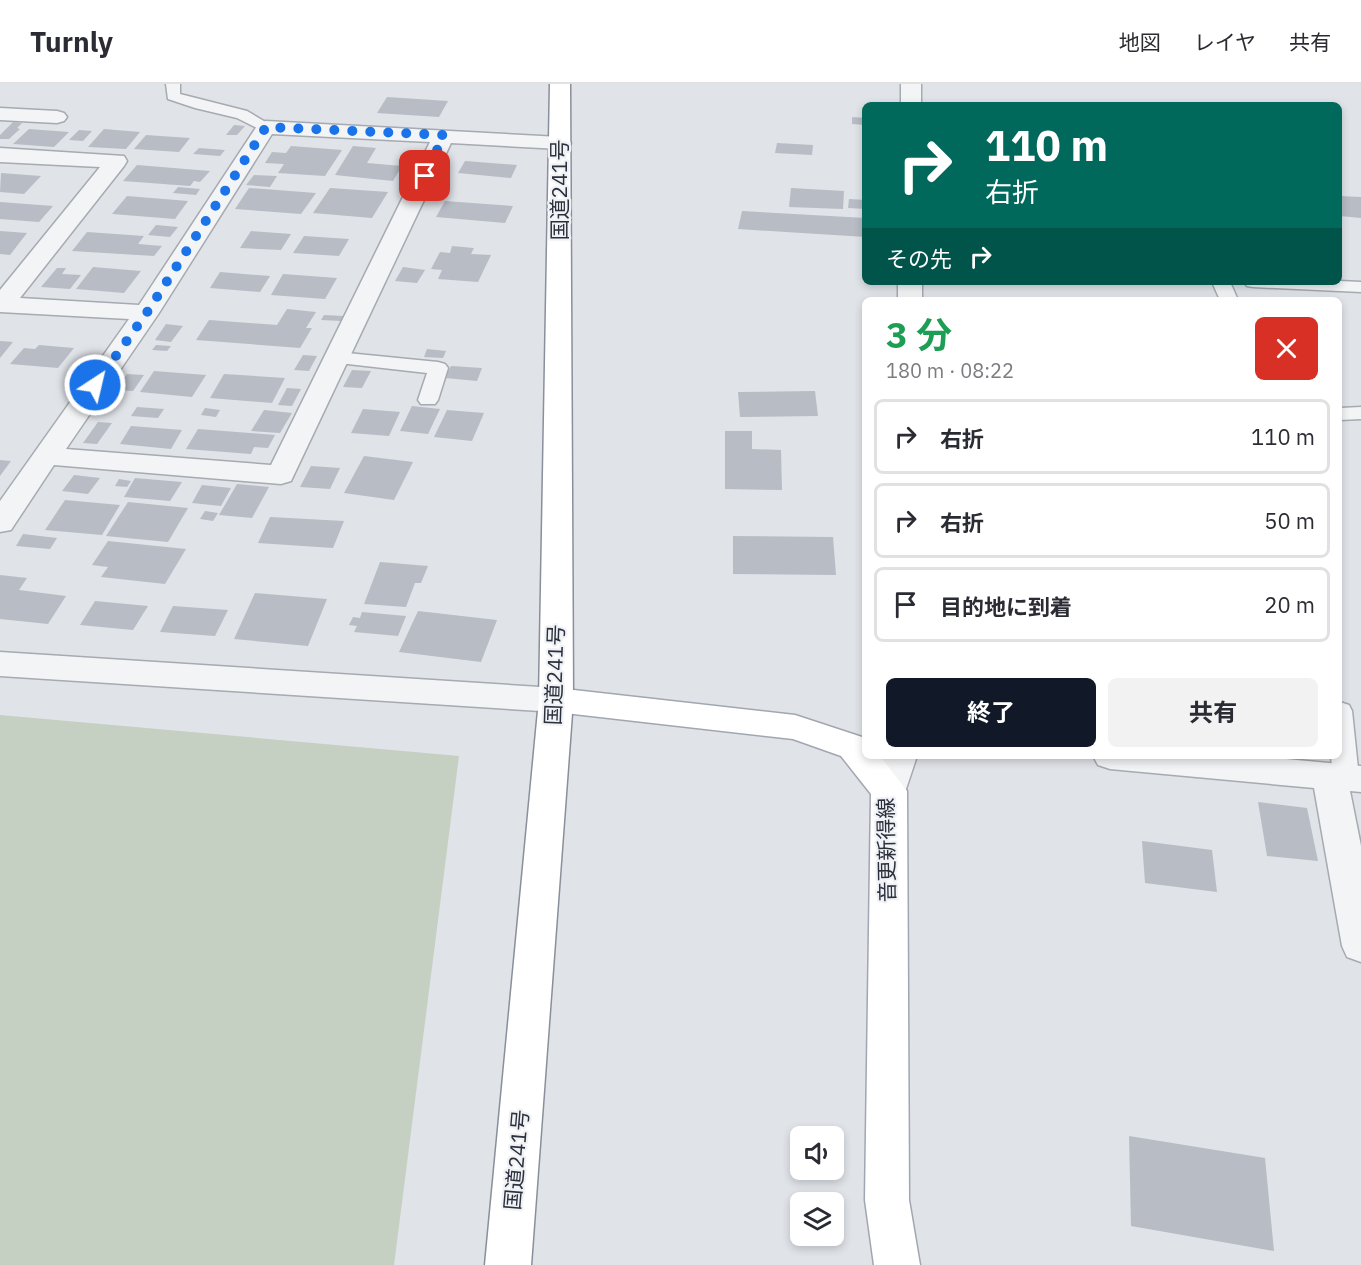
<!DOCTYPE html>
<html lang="ja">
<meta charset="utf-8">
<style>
:root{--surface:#fff;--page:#f2f2f3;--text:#2b2b33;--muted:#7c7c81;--line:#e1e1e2;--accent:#111827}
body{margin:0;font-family:"IBM Plex Sans","Noto Sans JP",sans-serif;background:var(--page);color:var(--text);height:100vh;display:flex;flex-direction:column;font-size:22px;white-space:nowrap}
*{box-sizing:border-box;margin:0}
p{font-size:20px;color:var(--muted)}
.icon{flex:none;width:33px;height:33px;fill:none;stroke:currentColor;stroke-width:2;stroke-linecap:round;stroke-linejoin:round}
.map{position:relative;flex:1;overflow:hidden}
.details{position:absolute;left:862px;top:213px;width:480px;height:462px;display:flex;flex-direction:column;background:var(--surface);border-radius:9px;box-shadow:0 3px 9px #0003}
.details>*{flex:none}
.top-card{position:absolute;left:862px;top:18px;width:480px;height:183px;border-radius:9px;box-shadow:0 3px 9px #0003;background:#00695c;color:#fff;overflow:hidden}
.buttons{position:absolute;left:790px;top:1042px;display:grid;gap:12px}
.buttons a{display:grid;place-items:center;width:54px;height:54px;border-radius:9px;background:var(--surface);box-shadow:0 3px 9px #0003;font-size:30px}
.pin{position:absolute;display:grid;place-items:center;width:51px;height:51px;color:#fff;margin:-26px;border-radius:12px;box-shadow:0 3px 9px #0006}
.me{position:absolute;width:66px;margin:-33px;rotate:35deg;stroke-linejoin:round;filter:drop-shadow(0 0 4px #0008)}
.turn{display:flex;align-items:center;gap:21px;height:126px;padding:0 24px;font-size:27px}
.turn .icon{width:78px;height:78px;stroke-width:2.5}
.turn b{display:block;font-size:42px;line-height:51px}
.then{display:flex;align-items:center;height:57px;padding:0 24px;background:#0003;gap:12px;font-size:22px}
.round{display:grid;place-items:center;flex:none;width:63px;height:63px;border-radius:9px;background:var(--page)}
.summary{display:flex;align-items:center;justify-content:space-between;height:102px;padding:0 24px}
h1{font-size:36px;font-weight:700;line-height:45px;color:#1e9e55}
.cta{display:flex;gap:12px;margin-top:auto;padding:12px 24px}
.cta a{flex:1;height:69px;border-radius:9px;background:var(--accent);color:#fff;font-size:24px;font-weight:700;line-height:69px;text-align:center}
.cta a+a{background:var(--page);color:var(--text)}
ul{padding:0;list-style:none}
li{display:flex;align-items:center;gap:18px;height:75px;margin:0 12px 9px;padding:0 12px;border:3px solid var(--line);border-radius:9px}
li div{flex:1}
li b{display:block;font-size:22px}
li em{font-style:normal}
header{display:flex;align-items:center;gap:36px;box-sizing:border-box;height:84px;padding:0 30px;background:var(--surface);border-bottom:2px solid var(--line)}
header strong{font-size:28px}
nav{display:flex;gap:33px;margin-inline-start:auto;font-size:21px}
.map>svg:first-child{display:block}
</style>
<header>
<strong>Turnly</strong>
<nav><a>地図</a><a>レイヤ</a><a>共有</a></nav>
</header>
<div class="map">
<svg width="1361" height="1181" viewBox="0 0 1361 1181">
<rect width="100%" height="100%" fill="#e0e3e8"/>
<!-- green -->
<polygon fill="#c5d0c3" points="0,631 459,672 394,1181 0,1181"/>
<!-- building -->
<g fill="#b8bcc4">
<polygon points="387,13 448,17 439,33 377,29"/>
<polygon points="852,33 866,34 866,41 852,40"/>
<polygon points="13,38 22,39 17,44 20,45 9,55 0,55 0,51"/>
<polygon points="234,41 245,42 237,51 226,51"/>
<polygon points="29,45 69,48 54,63 13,60"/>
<polygon points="104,45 140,48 126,65 88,63"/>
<polygon points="79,46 92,47 83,57 69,56"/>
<polygon points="146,51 190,54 179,68 134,65"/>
<polygon points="777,59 813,61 812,71 775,69"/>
<polygon points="291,62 342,66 325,92 278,89 284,80 265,79 272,68 286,69"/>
<polygon points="353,62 376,64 367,79 402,82 393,97 335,91"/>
<polygon points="199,64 225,66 220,72 193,70"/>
<polygon points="465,77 517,81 511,94 458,89"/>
<polygon points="137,81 210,87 200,98 194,97 190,102 123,97"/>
<polygon points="1,89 41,92 24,110 0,108"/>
<polygon points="254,91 277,92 270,103 246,101"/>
<polygon points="178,103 200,105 196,111 173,109"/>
<polygon points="249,104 316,109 301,130 235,125"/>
<polygon points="330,104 388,108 372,134 313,129"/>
<polygon points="791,104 844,107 843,125 789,123"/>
<polygon points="127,112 188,117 175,135 112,130"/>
<polygon points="1340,112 1361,113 1361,134 1340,132"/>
<polygon points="849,115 866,116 866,125 848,124"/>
<polygon points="445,117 513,122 505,139 436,133"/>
<polygon points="0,118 53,122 39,138 0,135"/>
<polygon points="742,127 866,134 866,153 738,145"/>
<polygon points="156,141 178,143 170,153 148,151"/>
<polygon points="0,147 27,149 10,171 0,170"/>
<polygon points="251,147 291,150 281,166 240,164"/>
<polygon points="87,148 144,152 138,160 162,162 154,172 72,167"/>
<polygon points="304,152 349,155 339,172 293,169"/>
<polygon points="452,162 474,164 471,170 491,171 478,198 438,195 442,186 431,185 440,168 450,169"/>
<polygon points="93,183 141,187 124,209 76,205"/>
<polygon points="403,183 425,186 417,199 395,197"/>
<polygon points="57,184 66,184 62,190 81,191 70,205 41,203"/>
<polygon points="220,188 270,192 260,208 210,204"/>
<polygon points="283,190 337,194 325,215 271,211"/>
<polygon points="287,225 316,228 306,244 312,244 300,264 196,256 209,236 277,241"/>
<polygon points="324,231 344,232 341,237 321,236"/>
<polygon points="166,240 183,242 171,258 155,256"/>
<polygon points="0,257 13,258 0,274"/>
<polygon points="39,261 74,264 58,284 10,280 24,264 35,265"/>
<polygon points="156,261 171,262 167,267 152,266"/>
<polygon points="427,265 446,267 443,274 424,273"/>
<polygon points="303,271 317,272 309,287 294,286"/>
<polygon points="451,282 482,284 477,297 445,294"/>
<polygon points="352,286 371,287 362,304 343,303"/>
<polygon points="154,287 206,291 192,313 140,308"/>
<polygon points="127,290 144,291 133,307 116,306"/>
<polygon points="224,290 285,294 272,319 210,314"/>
<polygon points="287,304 301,305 292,322 278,321"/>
<polygon points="815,307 818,332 740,333 738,308"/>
<polygon points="412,322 440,325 428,350 400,347"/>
<polygon points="137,323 164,325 158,334 131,332"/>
<polygon points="205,324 220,326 216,333 201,331"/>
<polygon points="363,325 400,328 389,352 351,349"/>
<polygon points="264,326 292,329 280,349 251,347"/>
<polygon points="447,326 484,329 472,357 434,353"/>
<polygon points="98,338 112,339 97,360 83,359"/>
<polygon points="131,342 182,346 171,365 120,360"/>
<polygon points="198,345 275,351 268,364 254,363 251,370 186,365"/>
<polygon points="725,347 752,347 752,365 781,366 782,406 725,405"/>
<polygon points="364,372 413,378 394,416 344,409"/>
<polygon points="0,376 11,377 0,392"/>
<polygon points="311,382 340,384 330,405 300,403"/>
<polygon points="74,391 100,394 88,410 62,407"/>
<polygon points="135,394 182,398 170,417 124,413"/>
<polygon points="119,395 131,397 127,403 115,402"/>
<polygon points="237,400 269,403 252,434 219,431"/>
<polygon points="202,401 231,404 221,422 192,419"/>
<polygon points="65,416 120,421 102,451 45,446"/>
<polygon points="128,418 188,424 168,458 106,452"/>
<polygon points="205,427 218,429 213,437 200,435"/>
<polygon points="270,433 344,437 333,464 258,459"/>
<polygon points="23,450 57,454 50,465 16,462"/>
<polygon points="733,452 833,453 836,491 733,490"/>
<polygon points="108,457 186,465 165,500 101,493 108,483 92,481"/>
<polygon points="380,478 428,482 421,499 415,499 406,523 364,520"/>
<polygon points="0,491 27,494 19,506 66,512 48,540 0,535"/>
<polygon points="255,509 327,515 308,562 234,555"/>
<polygon points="95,517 148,522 133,546 80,541"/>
<polygon points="173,522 228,526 215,552 160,548"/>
<polygon points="418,527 497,536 481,578 399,568"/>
<polygon points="362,528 406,532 398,552 354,548 357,542 349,541 353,533 360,534"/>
<polygon points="1258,718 1307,724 1318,777 1267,772"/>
<polygon points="1142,757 1212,766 1217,808 1145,799"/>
<polygon points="1129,1052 1265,1074 1274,1167 1131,1142"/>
</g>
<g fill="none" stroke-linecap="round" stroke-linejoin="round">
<defs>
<g id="service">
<polygon points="166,0 180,0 180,10 247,27 274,43 271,46 261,46 237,34 195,24 168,15"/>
<polygon points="1340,197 1361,198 1361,208 1253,203 1247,202 1244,198"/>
<polygon points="1212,198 1230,198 1238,216 1220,216"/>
<polygon points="337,268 438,278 445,280 448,284 438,316 435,320 421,320 418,316 427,289 330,278 327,274 330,270"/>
<polygon points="1361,323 1361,335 1340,336 1340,324"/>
<polygon points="1340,618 1349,621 1352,627 1359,694 1355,701 1346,704 1337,701 1333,694 1331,672 1340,672"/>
</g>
<g id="minor">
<rect x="901" y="0" width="20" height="21"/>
<polygon points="0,24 57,27 64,29 67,33 64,37 57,39 0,36"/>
<path d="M266,37L560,53L568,54L571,59L568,64L560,65L451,59L291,397L281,400L54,381L11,446L0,448V417L129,235L0,228V206L100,83L0,78V64L124,72L127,77L124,82L20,214L139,221L259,39ZM272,50L430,58L271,381L66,365L159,229Z"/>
<rect x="898" y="198" width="24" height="18"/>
<polygon points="0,568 556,604 568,607 573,616 568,625 556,628 0,592"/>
<polygon points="883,672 917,672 902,717 889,721 876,717 871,707"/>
<polygon points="1093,672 1254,672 1361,682 1361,708 1350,707 1361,762 1361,878 1347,873 1342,862 1314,704 1110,685 1098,681"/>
</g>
<polygon id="primary" points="556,604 795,631 865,654 866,672 880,672 907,707 909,1116 920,1181 874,1181 865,1116 871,710 841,672 793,655 556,628 544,625 539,616 544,607"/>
<polygon id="trunk" points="550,0 570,0 573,616 531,1181 485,1181 539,616"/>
</defs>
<!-- service casing -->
<use href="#service" stroke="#a6aab1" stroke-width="3"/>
<!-- minor casing -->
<use href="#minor" stroke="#a6aab1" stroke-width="3"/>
<!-- primary casing -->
<use href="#primary" stroke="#a1a6b2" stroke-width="3"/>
<!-- trunk casing -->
<use href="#trunk" stroke="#8a8f9c" stroke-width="3"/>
<!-- service -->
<use href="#service" fill="#f3f4f6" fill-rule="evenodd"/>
<!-- minor -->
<use href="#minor" fill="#f3f4f6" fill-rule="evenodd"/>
<!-- primary -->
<use href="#primary" fill="#fff" fill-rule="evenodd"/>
<!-- trunk -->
<use href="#trunk" fill="#fff" fill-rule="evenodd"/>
</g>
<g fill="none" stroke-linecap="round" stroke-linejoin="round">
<!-- route -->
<polyline stroke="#1a73e8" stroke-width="10" stroke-dasharray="0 18" points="95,301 146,230 266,43 444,51 425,92"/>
</g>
<g text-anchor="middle" stroke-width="4.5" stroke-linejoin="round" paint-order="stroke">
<!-- street labels -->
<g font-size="21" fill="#2b303d" stroke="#f0f2f5">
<text transform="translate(560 106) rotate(-90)" y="7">国道241号</text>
<text transform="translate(555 591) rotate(-88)" y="7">国道241号</text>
<text transform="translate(887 766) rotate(-91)" y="7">音更新得線</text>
<text transform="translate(517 1076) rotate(-85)" y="7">国道241号</text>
</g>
</g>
</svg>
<div class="buttons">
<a><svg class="icon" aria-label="sound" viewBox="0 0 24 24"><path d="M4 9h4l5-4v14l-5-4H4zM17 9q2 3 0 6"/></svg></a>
<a><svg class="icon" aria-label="layers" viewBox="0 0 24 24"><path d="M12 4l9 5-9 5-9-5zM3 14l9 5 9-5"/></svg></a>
</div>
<div class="pin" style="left:425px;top:92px;background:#d93025"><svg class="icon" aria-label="arrive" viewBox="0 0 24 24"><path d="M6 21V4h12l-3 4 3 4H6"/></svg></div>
<svg class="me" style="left:95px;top:301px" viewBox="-20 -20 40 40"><circle r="17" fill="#1a73e8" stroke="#fff" stroke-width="3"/><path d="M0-11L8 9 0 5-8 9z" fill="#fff"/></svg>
<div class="top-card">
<div class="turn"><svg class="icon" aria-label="right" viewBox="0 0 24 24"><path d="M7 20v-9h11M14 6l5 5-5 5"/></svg><div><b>110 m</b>右折</div></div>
<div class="then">その先<svg class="icon" aria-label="right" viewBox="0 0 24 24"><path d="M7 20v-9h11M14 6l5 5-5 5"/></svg></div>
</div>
<section class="details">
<div class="summary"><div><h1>3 分</h1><p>180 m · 08:22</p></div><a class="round" style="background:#d93025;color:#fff"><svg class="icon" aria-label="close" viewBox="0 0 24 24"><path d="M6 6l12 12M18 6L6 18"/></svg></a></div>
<ul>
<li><svg class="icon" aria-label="right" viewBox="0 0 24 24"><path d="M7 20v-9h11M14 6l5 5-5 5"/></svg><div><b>右折</b></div><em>110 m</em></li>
<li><svg class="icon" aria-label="right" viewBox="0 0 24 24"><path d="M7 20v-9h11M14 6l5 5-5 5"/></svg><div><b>右折</b></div><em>50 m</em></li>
<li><svg class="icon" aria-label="arrive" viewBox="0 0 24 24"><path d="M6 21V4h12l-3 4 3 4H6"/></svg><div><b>目的地に到着</b></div><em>20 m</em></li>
</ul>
<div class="cta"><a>終了</a><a>共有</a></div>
</section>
</div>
